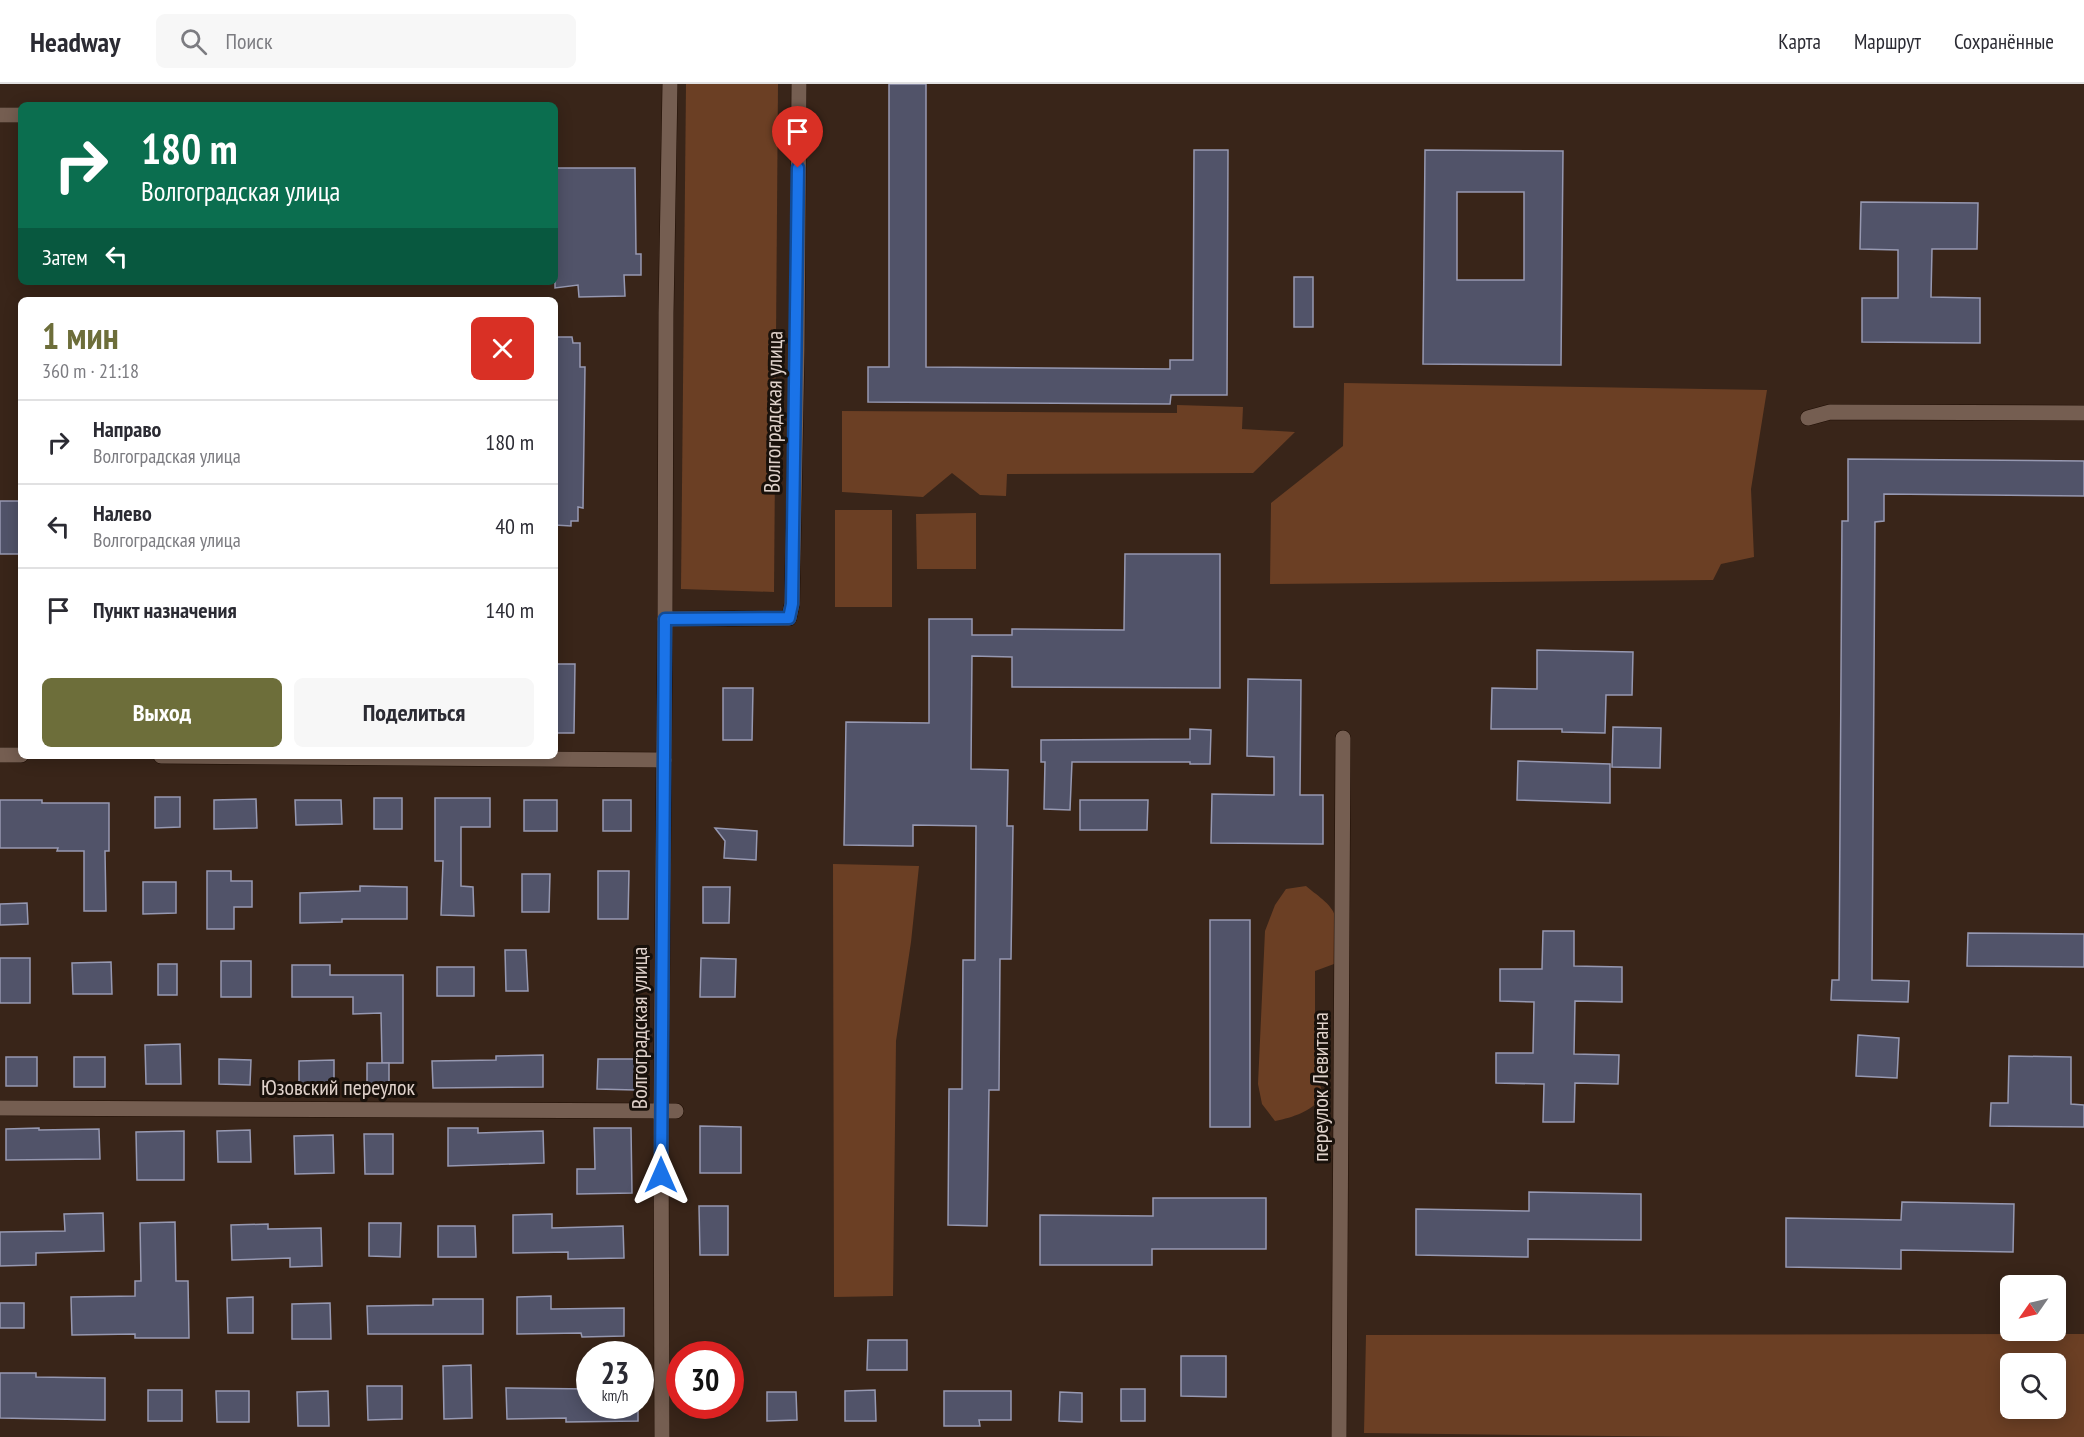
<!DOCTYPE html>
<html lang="ru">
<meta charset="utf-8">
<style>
:root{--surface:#fff;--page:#f7f7f7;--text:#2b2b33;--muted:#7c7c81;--line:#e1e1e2;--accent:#6d6e3a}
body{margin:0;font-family:"PT Sans Narrow",sans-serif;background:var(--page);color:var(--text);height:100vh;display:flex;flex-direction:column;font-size:22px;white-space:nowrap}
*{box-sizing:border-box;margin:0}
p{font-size:20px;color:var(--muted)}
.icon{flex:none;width:33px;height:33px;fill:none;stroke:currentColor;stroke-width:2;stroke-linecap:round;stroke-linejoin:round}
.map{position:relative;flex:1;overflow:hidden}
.details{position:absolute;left:18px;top:213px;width:540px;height:462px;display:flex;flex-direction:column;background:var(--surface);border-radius:9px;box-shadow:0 3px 15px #0003}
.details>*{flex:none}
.banner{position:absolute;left:18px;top:18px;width:540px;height:183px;border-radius:9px;box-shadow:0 3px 15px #0003;background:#0b6e4f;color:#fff;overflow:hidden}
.needle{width:39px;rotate:236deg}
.tools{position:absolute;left:2000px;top:1191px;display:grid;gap:12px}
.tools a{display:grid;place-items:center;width:66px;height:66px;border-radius:9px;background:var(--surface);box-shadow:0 3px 15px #0003;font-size:30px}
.speed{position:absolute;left:576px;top:1257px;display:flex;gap:12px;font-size:30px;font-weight:700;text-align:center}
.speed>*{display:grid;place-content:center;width:78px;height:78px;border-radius:50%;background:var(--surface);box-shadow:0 3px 15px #0003;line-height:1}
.speed small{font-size:15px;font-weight:400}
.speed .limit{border:9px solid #d22;background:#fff;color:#111}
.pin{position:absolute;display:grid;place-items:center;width:51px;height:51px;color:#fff;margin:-62px -26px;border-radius:50% 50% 50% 0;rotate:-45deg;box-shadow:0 0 6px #0007}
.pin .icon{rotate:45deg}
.me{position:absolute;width:66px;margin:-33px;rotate:0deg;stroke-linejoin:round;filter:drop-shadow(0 0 4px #0008)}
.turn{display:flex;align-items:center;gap:21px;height:126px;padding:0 24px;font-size:27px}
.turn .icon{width:78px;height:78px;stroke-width:2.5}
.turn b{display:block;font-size:42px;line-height:51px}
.then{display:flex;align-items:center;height:57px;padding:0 24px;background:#0003;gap:12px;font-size:22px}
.round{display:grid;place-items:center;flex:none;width:63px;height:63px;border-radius:9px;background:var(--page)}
.headline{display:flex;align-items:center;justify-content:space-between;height:102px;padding:0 24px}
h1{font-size:36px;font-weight:700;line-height:45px;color:var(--accent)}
.primary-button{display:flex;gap:12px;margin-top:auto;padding:12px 24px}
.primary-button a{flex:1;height:69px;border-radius:9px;background:var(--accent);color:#fff;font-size:24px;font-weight:700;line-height:69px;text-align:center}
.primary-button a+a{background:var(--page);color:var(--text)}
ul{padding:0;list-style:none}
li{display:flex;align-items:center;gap:18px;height:84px;padding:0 24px;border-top:2px solid var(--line)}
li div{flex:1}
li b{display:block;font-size:22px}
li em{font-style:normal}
header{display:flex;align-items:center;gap:36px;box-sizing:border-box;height:84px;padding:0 30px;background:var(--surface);border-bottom:2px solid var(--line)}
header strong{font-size:28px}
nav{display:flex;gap:33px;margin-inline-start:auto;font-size:21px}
.search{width:420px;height:54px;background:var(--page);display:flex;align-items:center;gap:15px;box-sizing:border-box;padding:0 21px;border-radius:9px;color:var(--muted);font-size:22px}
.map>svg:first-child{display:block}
</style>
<header>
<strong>Headway</strong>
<div class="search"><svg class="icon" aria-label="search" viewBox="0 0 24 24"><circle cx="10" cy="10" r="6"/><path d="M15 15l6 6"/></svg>Поиск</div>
<nav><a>Карта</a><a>Маршрут</a><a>Сохранённые</a></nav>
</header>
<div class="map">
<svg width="2084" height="1353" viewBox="0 0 2084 1353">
<rect width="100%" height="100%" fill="#392519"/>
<!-- green -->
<g fill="#6b3f24" fill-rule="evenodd">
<polygon points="686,0 778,0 774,508 681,505"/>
<polygon points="1344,299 1767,306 1751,405 1754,473 1721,480 1713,496 1270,500 1271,419 1343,362"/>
<polygon points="1177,321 1243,323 1242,345 1295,348 1253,389 1007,390 1006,412 980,411 952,389 923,413 842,408 842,327 1177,329"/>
<rect x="835" y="426" width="57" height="97"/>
<polygon points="976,429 976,485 917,485 916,430"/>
<polygon points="833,780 919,782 911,858 896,957 893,1212 834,1213"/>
<path d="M1306,802C1315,810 1332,820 1335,832C1339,844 1336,867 1334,880L1315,887V993L1319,998L1324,1013C1308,1028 1295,1033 1275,1037L1262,1020L1258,1000L1265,847L1275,821L1286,805Z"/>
<path d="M2084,1250V1353H1704L1364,1349L1366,1251ZM2010,1280H2055V1324H2010Z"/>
</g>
<!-- building -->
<g fill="#515369" stroke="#9698b1" stroke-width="1.5" fill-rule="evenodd">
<polygon points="889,0 926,0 926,283 1170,285 1170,276 1193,276 1194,66 1228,66 1227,311 1171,311 1170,320 868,318 868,283 889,283"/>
<path d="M1425,66L1563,67L1561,281L1423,280ZM1457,108H1524V196H1457Z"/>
<polygon points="555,84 635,84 636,170 641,170 641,191 624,191 625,212 579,213 578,201 555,204"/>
<polygon points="1861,118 1978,119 1977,165 1932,165 1931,213 1980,214 1980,259 1862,258 1862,214 1898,214 1898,166 1860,165"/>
<rect x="1294" y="193" width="19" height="50"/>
<polygon points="555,253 572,253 573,259 580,259 580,283 585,283 583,424 578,423 578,437 571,437 571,442 555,441"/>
<polygon points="1848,375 2084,377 2084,412 1884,410 1884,437 1875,438 1872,896 1909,897 1908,918 1831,916 1832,896 1839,896 1842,437 1848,437"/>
<rect x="0" y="417" width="21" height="53"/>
<polygon points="1125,470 1220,470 1220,604 1012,603 1012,573 972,572 971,685 1008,686 1007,742 1013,742 1011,875 1000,875 999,1006 989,1006 987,1142 948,1141 949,1005 962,1005 963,876 975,876 976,742 913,741 913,762 844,761 846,638 929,639 929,535 972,535 972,551 1012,551 1012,545 1124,546"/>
<polygon points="1537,566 1633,568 1632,611 1606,611 1605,649 1562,648 1562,645 1491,645 1492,604 1537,605"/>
<polygon points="555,580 575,580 574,649 555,649"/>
<polygon points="1248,595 1301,596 1300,711 1323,711 1323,760 1211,759 1212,710 1274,711 1274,673 1247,672"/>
<polygon points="723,604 753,604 752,656 723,656"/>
<polygon points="1613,643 1661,644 1660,684 1612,683"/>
<polygon points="1190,645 1211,646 1210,680 1190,680 1190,678 1072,678 1070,726 1044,725 1045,678 1041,678 1041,656 1190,655"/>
<polygon points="1518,677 1610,680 1610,719 1517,716"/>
<polygon points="155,713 180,713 180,743 155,744"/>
<rect x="374" y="714" width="28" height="31"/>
<polygon points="435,714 490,714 490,743 461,743 461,802 473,803 474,832 441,831 443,777 435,777"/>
<polygon points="256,715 257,744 214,745 214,716"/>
<polygon points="0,716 42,716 42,719 109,719 109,767 105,767 106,827 84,827 84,767 57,767 58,764 0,764"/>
<polygon points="295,716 341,716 342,740 296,741"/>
<rect x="524" y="716" width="33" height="31"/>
<rect x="603" y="716" width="28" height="31"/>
<polygon points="1080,716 1148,716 1147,746 1080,746"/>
<polygon points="715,744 757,747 756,776 724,774 725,757"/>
<polygon points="207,787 231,787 231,797 252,797 252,823 234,823 234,845 207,845"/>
<polygon points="598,787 629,787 628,835 598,835"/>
<polygon points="522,790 550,790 549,828 522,828"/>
<polygon points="143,798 176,798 176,829 143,830"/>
<polygon points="360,802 407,803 407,835 342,835 342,838 300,839 300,809 360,807"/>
<polygon points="703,803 730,803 729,839 703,839"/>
<polygon points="27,819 28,840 0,841 0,820"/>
<rect x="1210" y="836" width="40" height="207"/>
<polygon points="1543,847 1574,847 1574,882 1622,883 1622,918 1575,917 1574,970 1619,971 1618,1000 1575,999 1574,1038 1543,1038 1544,1000 1496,999 1496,969 1533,969 1534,918 1500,917 1500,885 1542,885"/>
<polygon points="1968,849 2084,850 2084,883 1967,882"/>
<polygon points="505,866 526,866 528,907 506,907"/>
<rect x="0" y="874" width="30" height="45"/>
<polygon points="701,874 736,875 735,913 700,913"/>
<rect x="221" y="877" width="30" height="36"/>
<polygon points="111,878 112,910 73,910 72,879"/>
<rect x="158" y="880" width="19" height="31"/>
<polygon points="292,881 330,881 330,891 403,891 403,979 382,979 381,929 353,930 353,913 292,913"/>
<rect x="437" y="883" width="37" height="29"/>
<polygon points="1858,951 1899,954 1897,994 1856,992"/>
<polygon points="180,960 181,1000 146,1000 145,961"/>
<polygon points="543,971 543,1003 433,1004 432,977 496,976 496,972"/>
<polygon points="2009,972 2071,973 2071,1020 2084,1021 2084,1043 1990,1042 1991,1019 2008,1019"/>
<rect x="6" y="973" width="31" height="29"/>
<rect x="74" y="973" width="31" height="30"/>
<polygon points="219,975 251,976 250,1001 219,1000"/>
<polygon points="598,975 635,975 635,1006 597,1005"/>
<polygon points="334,976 334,1002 299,1002 299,977"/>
<rect x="367" y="979" width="22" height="27"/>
<polygon points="700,1042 741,1043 741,1089 700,1089"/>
<polygon points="39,1044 39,1046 99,1045 100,1075 6,1076 6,1045"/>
<polygon points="448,1044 478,1044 478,1049 543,1047 544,1079 448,1082"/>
<polygon points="594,1044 631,1044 632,1109 577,1110 577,1085 595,1085"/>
<polygon points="250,1046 251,1078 218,1078 217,1047"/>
<polygon points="184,1047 184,1096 137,1096 136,1048"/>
<polygon points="364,1050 393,1050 393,1090 365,1090"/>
<polygon points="333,1051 334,1089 295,1090 294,1052"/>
<polygon points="1529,1108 1641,1110 1641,1156 1528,1155 1528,1173 1416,1171 1416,1125 1529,1127"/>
<polygon points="1153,1114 1266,1114 1266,1165 1152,1165 1152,1181 1040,1181 1040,1131 1153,1132"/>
<polygon points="1902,1118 2014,1120 2013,1168 1901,1166 1901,1185 1786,1183 1786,1134 1901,1136"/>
<polygon points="699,1122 728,1122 728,1171 700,1171"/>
<polygon points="103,1129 104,1167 36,1169 36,1181 0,1182 0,1148 65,1147 64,1130"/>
<polygon points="552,1130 552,1144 623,1142 624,1174 568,1175 568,1168 513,1169 513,1131"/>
<polygon points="175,1138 176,1197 188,1197 189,1254 135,1254 135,1250 72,1251 71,1213 135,1212 135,1197 141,1197 140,1139"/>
<polygon points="369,1139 401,1139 400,1173 369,1172"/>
<polygon points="268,1140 268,1145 321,1144 322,1182 290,1183 290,1174 232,1176 231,1141"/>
<polygon points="438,1142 475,1142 476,1173 438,1173"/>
<polygon points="551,1212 551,1225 624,1224 624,1252 582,1253 581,1249 517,1250 517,1213"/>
<polygon points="253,1213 253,1249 228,1249 227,1214"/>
<polygon points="433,1215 483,1215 483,1250 368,1250 367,1222 433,1221"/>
<rect x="0" y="1219" width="24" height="25"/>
<polygon points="330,1219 331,1255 292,1255 292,1220"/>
<polygon points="868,1256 907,1256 907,1286 867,1286"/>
<polygon points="1181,1272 1226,1272 1226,1313 1181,1312"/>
<polygon points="471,1281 472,1334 444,1335 443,1282"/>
<polygon points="0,1289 36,1289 36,1293 105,1294 105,1336 0,1334"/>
<polygon points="367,1302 402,1302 402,1335 368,1336"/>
<polygon points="506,1304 590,1305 590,1322 638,1322 638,1337 566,1338 566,1334 507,1335"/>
<rect x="1121" y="1305" width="24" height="32"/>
<rect x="148" y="1306" width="34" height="31"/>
<polygon points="875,1306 876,1337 845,1337 845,1307"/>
<polygon points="216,1307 249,1307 249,1338 217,1338"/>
<polygon points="328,1307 329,1342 298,1342 297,1308"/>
<polygon points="944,1307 1011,1307 1011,1336 979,1336 980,1342 944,1342"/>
<polygon points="767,1308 796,1308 797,1336 767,1337"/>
<polygon points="1060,1308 1082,1309 1082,1338 1059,1337"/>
</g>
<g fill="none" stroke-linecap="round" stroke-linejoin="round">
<defs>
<g id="minor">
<polyline points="0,31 21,31"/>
<polyline points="1808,334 1830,328 2084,329"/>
<polyline points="0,671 21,671"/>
<polyline points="161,672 664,676"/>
<polyline points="0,1024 676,1027"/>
<polyline points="662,1353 661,1027 665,535"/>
<polyline points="1339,1353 1343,654"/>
</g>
<polyline id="tertiary" points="670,0 666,229 665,535 789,534 792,520 797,266 799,0"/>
</defs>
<!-- minor casing -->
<use href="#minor" stroke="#1f0e04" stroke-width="16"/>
<!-- tertiary casing -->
<use href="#tertiary" stroke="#1f0e04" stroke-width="16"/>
<!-- minor -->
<use href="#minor" stroke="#755e51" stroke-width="15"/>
<!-- tertiary -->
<use href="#tertiary" stroke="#755e51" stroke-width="15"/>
</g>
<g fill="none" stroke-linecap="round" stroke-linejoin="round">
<defs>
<polyline id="route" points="661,1091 665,535 789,534 792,520 798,84"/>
</defs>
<!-- route casing -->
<use href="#route" stroke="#114b97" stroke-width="15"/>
<!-- route -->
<use href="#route" stroke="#1a73e8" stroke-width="10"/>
</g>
<g text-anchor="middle" stroke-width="6" stroke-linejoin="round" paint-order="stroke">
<!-- street labels -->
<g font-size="22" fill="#e0d2cb" stroke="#19110b">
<text transform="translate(773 328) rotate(-89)" y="8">Волгоградская улица</text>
<text transform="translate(639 944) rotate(-90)" y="8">Волгоградская улица</text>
<text x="338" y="1011">Юзовский переулок</text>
<text transform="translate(1320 1003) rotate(-90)" y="8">переулок Левитана</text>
</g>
</g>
</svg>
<div class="tools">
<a><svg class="needle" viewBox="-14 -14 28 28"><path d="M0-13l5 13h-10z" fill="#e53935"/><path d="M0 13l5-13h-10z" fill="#7c7c81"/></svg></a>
<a><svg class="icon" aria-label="search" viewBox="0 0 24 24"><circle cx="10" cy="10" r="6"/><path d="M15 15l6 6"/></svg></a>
</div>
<div class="speed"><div>23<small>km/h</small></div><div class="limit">30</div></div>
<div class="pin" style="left:798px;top:84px;background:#d93025"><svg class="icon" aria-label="arrive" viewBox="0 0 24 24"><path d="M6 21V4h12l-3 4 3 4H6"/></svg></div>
<svg class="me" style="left:661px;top:1091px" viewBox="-20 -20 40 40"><path d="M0-17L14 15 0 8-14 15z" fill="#1a73e8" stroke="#fff" stroke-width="4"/></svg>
<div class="banner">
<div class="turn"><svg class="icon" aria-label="right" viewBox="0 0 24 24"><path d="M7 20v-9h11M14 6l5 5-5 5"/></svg><div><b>180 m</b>Волгоградская улица</div></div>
<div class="then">Затем<svg class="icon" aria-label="left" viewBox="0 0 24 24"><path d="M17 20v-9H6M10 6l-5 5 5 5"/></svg></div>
</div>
<section class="details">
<div class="headline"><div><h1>1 мин</h1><p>360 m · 21:18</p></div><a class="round" style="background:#d93025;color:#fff"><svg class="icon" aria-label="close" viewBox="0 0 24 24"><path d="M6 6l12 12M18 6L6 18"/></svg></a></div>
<ul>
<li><svg class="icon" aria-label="right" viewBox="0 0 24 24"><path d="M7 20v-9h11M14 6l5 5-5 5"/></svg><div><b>Направо</b><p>Волгоградская улица</p></div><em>180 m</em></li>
<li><svg class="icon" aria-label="left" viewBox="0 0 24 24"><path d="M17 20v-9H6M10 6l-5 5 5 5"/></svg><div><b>Налево</b><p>Волгоградская улица</p></div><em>40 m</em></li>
<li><svg class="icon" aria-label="arrive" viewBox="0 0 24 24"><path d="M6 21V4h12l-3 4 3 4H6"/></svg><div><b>Пункт назначения</b></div><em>140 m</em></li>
</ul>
<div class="primary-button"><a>Выход</a><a>Поделиться</a></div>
</section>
</div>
